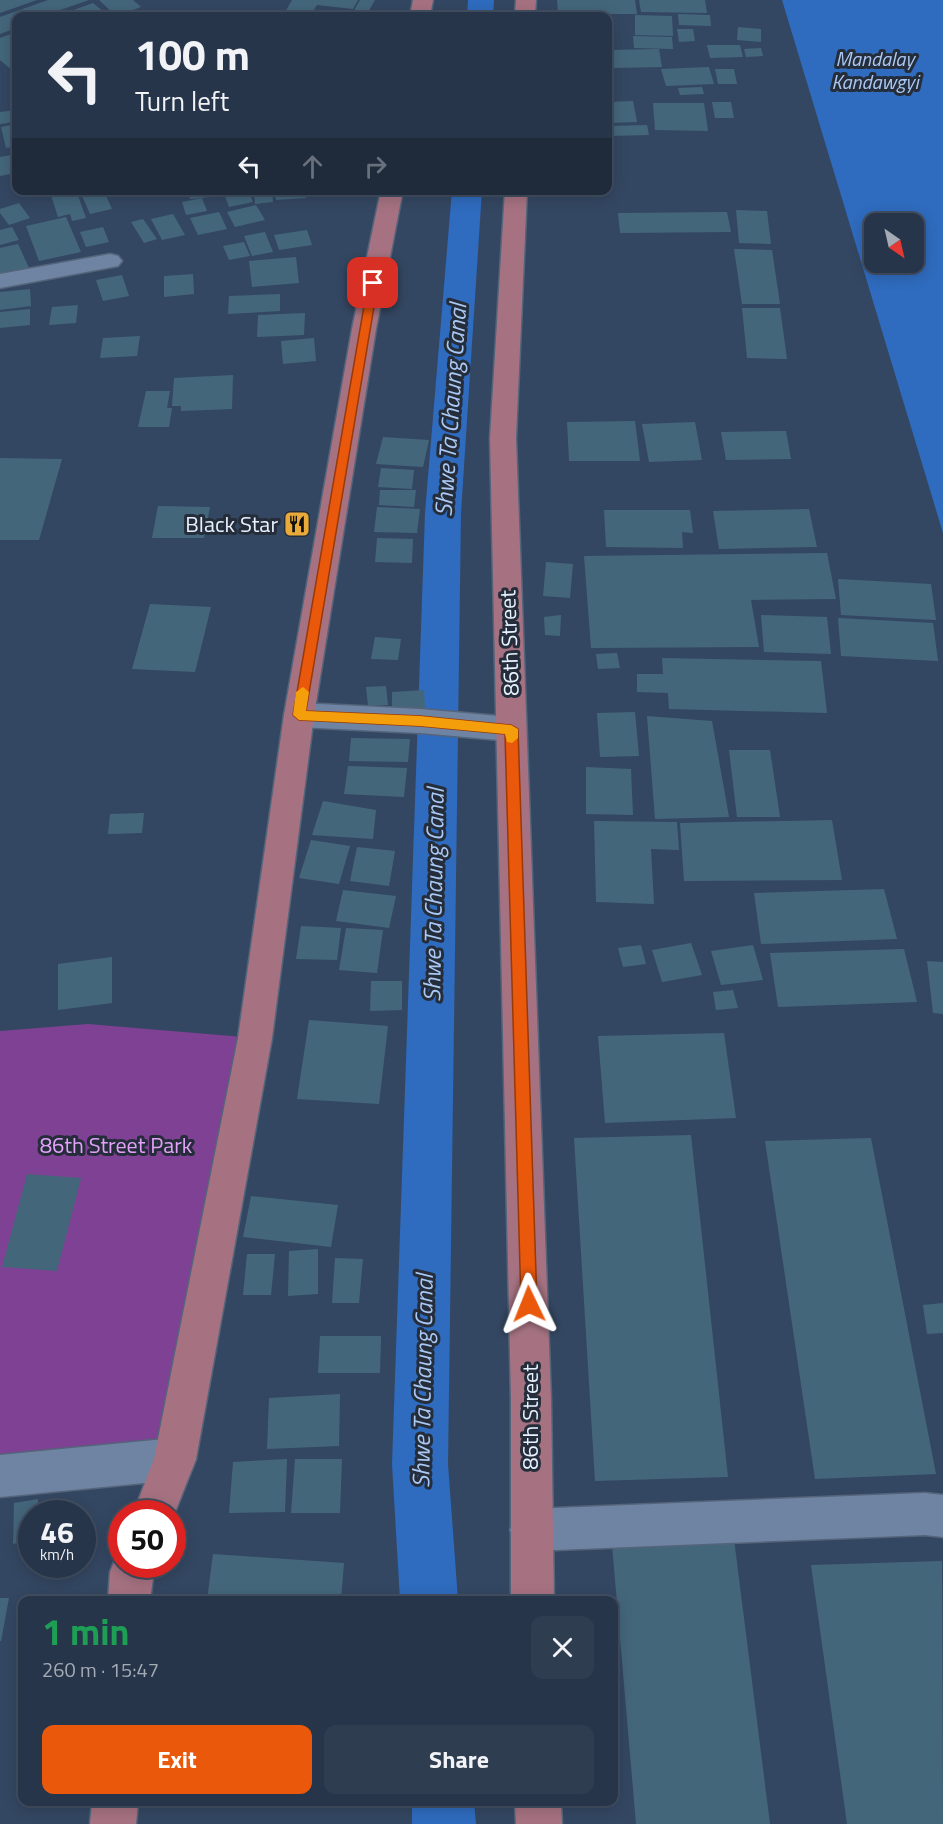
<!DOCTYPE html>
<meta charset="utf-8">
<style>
:root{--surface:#27354a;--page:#2f3d51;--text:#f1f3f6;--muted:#a4abb5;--line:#435062;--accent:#ea580c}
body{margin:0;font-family:"Titillium Web",sans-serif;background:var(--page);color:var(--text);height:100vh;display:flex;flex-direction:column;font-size:22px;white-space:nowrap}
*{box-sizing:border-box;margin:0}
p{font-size:20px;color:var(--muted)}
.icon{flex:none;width:33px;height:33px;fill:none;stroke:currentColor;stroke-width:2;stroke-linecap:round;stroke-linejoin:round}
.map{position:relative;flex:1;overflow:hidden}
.panel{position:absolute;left:18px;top:1596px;width:600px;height:210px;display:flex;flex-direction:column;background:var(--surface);border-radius:12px;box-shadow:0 3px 15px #0003,0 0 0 2px var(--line)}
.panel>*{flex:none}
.banner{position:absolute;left:12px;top:12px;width:600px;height:183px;border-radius:12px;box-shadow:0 3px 15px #0003,0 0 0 2px var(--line);background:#27354a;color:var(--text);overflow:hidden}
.needle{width:39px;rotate:146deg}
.fabs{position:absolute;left:864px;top:213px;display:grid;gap:12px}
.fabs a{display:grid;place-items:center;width:60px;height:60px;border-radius:12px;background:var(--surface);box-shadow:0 3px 15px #0003,0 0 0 2px var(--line);font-size:30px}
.speed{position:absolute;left:18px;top:1500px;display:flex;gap:12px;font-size:30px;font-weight:700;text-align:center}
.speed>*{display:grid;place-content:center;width:78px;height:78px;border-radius:50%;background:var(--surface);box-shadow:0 3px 15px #0003,0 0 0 2px var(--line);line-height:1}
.speed small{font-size:15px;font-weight:400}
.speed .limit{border:9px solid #d22;background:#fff;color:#111}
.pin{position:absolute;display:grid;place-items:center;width:51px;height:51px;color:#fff;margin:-26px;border-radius:12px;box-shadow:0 3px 9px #0006}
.me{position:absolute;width:66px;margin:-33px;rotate:358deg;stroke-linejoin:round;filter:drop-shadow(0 0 4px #0008)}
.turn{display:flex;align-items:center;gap:21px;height:126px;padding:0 24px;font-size:27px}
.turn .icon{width:78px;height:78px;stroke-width:2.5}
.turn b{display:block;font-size:42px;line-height:51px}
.lanes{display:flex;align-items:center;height:57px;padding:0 24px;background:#0003;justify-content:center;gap:30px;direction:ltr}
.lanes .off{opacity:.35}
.round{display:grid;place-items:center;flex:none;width:63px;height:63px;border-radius:12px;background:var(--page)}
.head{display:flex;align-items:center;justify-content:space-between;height:102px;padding:0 24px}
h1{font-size:36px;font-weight:700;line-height:45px;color:#1e9e55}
.cta{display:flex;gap:12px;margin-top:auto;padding:12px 24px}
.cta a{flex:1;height:69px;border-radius:12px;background:var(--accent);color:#fff;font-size:24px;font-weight:700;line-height:69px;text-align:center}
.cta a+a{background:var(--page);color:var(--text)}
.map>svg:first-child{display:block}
</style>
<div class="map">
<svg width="943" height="1824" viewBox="0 0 943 1824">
<rect width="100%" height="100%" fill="#344762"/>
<!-- green -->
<polygon fill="#7f4194" points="88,1024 255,1038 175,1459 0,1476 0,1031"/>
<!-- water -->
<path fill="#2f6bbe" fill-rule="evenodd" d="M782,0H943V533ZM874,224H914V262H874Z"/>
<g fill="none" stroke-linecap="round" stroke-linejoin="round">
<!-- canal -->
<g fill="#2f6bbe" fill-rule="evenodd">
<polygon points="468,0 494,0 493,16 467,16"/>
<polygon points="452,190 482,190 461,513 448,1464 458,1600 400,1600 392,1464 425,513"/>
<polygon points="412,1802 474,1802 476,1824 412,1824"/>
</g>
</g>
<!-- building -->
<g fill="#44667b">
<polygon points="0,0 37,0 0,13"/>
<polygon points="48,0 89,0 43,16 16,16 16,28 0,34 0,17"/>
<polygon points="99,0 133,0 141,7 116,16"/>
<polygon points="292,0 358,0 353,9 317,5 310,16 284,14"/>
<polygon points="360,0 375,0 367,14 353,12"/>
<polygon points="557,0 635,0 637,14 558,14"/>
<polygon points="639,0 705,0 707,13 641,12"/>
<polygon points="93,3 109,16 57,16"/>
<polygon points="203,12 204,16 184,16 184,14"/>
<polygon points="678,14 710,15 711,26 679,25"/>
<polygon points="635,15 672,16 673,36 635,35"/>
<polygon points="738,27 761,29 761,42 737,40"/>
<polygon points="677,29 693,29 695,41 679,42"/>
<polygon points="16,32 16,70 13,71 0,60 0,38"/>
<polygon points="633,36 672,37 673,49 634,48"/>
<polygon points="707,45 740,45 743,57 710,58"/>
<polygon points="761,48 763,56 746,57 744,49"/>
<polygon points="659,49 662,67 611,68 608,50"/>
<polygon points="709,67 714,84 666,86 661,69"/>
<polygon points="715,69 734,69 737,84 718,84"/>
<polygon points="702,87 704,94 680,95 678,88"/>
<polygon points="633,101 637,122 608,123 608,102"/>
<polygon points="712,102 731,102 734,118 715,118"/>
<polygon points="653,103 704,103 708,131 655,130"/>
<polygon points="16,110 16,122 0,124 0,112"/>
<polygon points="16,124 16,147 6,148 1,127"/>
<polygon points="647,125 649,135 608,136 608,126"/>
<polygon points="16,154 16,173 0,176 0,157"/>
<polygon points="57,190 76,190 86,218 72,221 70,214 58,217 50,192"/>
<polygon points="188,190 220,190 221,196 190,199"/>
<polygon points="248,190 253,202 229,207 224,194"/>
<polygon points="254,190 272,190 273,202 255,204"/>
<polygon points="275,190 305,190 306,198 276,200"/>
<polygon points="104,191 112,209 90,214 82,196"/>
<polygon points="202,198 207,211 186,215 182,202"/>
<polygon points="19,203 30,218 9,225 0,213 0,209"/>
<polygon points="256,205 265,220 235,227 227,212"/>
<polygon points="736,210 767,211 771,244 739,243"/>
<polygon points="219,212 227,229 198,235 190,218"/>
<polygon points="727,212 731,232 620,233 618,213"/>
<polygon points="173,214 185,235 162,240 151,219"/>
<polygon points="66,217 81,252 39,261 26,226"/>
<polygon points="143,219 157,239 144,243 131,222"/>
<polygon points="12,227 19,240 0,245 0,230"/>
<polygon points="103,227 109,242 86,247 80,232"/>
<polygon points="307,230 312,245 279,250 274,235"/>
<polygon points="265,232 273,252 252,256 244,236"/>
<polygon points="244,242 250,256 229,260 223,246"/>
<polygon points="18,244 30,270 0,277 0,248"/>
<polygon points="734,249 772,250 780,304 742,304"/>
<polygon points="296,257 299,283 252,287 249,261"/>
<polygon points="193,274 194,294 164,297 164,276"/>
<polygon points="122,275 129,296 103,301 96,280"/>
<polygon points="30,289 31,306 0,310 0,292"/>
<polygon points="280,294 280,311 228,314 229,296"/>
<polygon points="78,305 76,323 49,325 52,307"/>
<polygon points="742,308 780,308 787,359 747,358"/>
<polygon points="30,309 30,325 0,328 0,312"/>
<polygon points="305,313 304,335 257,337 258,315"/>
<polygon points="140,336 137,356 100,358 103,338"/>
<polygon points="314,338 316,361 283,364 281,341"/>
<polygon points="233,375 232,409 181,411 181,406 172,406 174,378"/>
<polygon points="146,391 170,391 167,408 172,408 169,427 138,427"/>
<polygon points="635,421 640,461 569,461 567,422"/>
<polygon points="695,422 702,460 649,462 642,424"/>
<polygon points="786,431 791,459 726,460 721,432"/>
<polygon points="383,437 429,440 423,467 376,464"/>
<polygon points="0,458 62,459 39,540 0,540"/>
<polygon points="381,468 414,470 412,489 378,487"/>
<polygon points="380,490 416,490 414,507 379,505"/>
<polygon points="158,506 210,507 204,538 152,538"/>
<polygon points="377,507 420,509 417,533 374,532"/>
<polygon points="809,509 817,547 719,549 713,511"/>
<polygon points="604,510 690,510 693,533 682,532 683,548 606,547"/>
<polygon points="377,538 413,539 412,563 375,562"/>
<polygon points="827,553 836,599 751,600 759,647 591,648 584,556"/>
<polygon points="546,562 573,564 570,598 543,596"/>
<polygon points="838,579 931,584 936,620 841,615"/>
<polygon points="150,604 211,607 195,672 132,669"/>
<polygon points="561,615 560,636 545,635 544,617"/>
<polygon points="761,615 827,617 831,654 764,652"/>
<polygon points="838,618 933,623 938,661 841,656"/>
<polygon points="375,637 401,639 398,660 371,659"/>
<polygon points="617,653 620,668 598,669 596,654"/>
<polygon points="662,658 821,661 827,713 669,709 668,693 637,692 637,674 663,674"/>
<polygon points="386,686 388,705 368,706 366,687"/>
<polygon points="424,690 425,709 392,711 392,692"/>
<polygon points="635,712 639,756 600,757 597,713"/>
<polygon points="647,716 712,721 729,817 655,819"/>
<polygon points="351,738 410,739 408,762 349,761"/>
<polygon points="729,750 770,750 780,817 737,817"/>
<polygon points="348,766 407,768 404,797 344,794"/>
<polygon points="586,767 631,769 633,815 586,814"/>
<polygon points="323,801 376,810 373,839 312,835"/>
<polygon points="144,813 142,833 108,834 110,814"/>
<polygon points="832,820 842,880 684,881 680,823"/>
<polygon points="594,821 677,822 679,850 651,849 654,904 596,902"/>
<polygon points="311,840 350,846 339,884 299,878"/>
<polygon points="357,847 395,851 389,886 350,881"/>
<polygon points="884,889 897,939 761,944 754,893"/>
<polygon points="343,890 396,896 389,928 336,921"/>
<polygon points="301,926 341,928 337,960 296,959"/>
<polygon points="346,928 383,930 377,973 339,970"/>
<polygon points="691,943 702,975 662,982 652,950"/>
<polygon points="641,945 646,964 623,967 618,948"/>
<polygon points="753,945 763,980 721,985 711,951"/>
<polygon points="904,949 917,1002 778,1007 770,953"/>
<polygon points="112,957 112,1003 58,1010 58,964"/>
<polygon points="927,961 943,962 943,1014 933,1013"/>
<polygon points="371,981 402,981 402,1010 370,1011"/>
<polygon points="733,990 738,1008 716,1010 713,992"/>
<polygon points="309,1020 388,1026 379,1104 297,1099"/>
<polygon points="724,1033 736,1118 605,1123 598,1036"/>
<polygon points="691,1135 728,1477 595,1481 574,1138"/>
<polygon points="871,1138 936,1474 815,1479 765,1141"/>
<polygon points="27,1174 81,1178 57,1271 2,1267"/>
<polygon points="251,1196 338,1205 331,1247 243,1237"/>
<polygon points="318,1249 318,1294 288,1296 289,1251"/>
<polygon points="247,1254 275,1254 271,1295 243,1295"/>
<polygon points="335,1258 363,1259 359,1303 332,1303"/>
<polygon points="943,1303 943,1333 927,1334 923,1305"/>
<polygon points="320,1336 381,1336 380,1373 318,1373"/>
<polygon points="340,1394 339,1446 267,1449 269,1398"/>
<polygon points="287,1459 285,1512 229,1513 233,1462"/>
<polygon points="295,1459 342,1459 340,1513 291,1513"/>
<polygon points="38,1499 38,1514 32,1514 32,1540 13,1544 14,1503"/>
<polygon points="734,1539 770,1824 636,1824 612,1545"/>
<polygon points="213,1554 344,1563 341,1600 207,1600"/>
<polygon points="942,1561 943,1824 847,1824 811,1565"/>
<polygon points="0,1598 9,1598 1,1641 0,1641"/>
</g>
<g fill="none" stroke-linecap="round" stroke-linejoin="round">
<defs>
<g id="minor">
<polygon points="110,254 118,256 122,261 118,266 0,288 0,274"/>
<polygon points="299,703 420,709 511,717 522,721 526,729 522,737 511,741 420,733 299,727 288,723 284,715 288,707"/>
<polygon points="175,1438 190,1444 196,1459 190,1474 175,1480 0,1497 0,1455"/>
<polygon points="925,1493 943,1495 943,1537 925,1535 531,1551 516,1545 510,1530 516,1515 531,1509"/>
</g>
<g id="major">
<polygon points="413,0 433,0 430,16 410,16"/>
<polygon points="516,0 536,0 535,16 515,16"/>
<polygon points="381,190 403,190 376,329 314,715 272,1038 196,1459 172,1520 172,1514 133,1514 154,1459 238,1038 284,715 352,329"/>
<polygon points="505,190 527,190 516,438 551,1399 554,1600 511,1600 511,1399 490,438"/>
<polygon points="122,1548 122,1564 155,1564 150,1600 108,1600 110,1572 119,1549"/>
<polygon points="92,1802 138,1802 136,1824 90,1824"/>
<polygon points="515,1802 561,1802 562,1824 516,1824"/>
</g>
</defs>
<!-- minor casing -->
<use href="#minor" stroke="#54647a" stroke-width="3"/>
<!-- major casing -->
<use href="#major" stroke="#54647a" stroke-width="3"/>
<!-- minor -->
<use href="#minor" fill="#6f84a2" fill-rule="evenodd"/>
<!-- major -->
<use href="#major" fill="#a67282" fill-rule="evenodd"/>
</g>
<!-- route -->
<polygon fill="#ea580c" stroke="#983908" stroke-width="1.5" points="373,280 378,283 306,711 420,716 511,725 518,729 537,1304 534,1309 529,1311 523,1309 521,1304 505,734 420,726 299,720 293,715 368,283"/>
<!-- slow -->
<polygon fill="#f59e0b" points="303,687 309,692 306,711 420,716 511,725 518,729 518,738 512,743 507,742 505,734 420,726 299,720 293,715 296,692"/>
<!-- icons -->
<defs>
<symbol id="restaurant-square" viewBox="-11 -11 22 22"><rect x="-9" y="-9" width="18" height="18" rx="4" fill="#eaaa39" stroke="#242d39"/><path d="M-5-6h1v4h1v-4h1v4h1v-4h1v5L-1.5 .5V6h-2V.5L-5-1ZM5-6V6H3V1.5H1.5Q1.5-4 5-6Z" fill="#111"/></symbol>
</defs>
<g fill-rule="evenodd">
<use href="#restaurant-square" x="282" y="509" width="30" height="30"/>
</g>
<g text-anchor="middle" stroke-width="6" stroke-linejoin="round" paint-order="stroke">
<!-- far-water labels -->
<g font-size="20" font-style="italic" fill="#aac8f4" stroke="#242d39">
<text x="875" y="66">Mandalay<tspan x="875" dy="23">Kandawgyi</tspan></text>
</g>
<!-- poi labels -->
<g font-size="22" fill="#e8f1ff" stroke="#242d39" text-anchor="end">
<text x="278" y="532">Black Star</text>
</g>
<!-- street labels -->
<g font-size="22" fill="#e8f1ff" stroke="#242d39">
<text transform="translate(509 643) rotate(-92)" y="8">86th Street</text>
<text transform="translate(530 1417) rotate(-90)" y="8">86th Street</text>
</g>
<!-- park labels -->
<g font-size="22" fill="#e3a1fa" stroke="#242d39">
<text x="116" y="1153">86th Street Park</text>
</g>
<!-- water labels -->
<g font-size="24" font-style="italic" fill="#aac8f4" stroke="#242d39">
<text transform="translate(451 410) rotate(-86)" y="8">Shwe Ta Chaung Canal</text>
<text transform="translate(434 895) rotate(-89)" y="8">Shwe Ta Chaung Canal</text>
<text transform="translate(423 1381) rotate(-89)" y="8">Shwe Ta Chaung Canal</text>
</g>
</g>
</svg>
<div class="fabs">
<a><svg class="needle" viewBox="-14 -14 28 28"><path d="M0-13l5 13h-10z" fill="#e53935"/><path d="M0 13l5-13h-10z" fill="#a4abb5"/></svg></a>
</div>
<div class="speed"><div>46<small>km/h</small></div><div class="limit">50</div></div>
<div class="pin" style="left:373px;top:283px;background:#d93025"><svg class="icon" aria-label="arrive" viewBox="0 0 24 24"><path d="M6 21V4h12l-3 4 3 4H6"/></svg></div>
<svg class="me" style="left:529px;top:1304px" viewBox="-20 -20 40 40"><path d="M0-17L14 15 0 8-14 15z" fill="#ea580c" stroke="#fff" stroke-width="4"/></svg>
<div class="banner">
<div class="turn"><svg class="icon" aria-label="left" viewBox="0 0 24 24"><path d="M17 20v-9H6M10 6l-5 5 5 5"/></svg><div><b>100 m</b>Turn left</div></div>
<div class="lanes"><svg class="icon" aria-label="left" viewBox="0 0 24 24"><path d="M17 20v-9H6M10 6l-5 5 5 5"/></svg><svg class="icon off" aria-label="ahead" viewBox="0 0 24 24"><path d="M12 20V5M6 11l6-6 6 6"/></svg><svg class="icon off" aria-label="right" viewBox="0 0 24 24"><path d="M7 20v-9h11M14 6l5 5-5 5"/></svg></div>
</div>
<section class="panel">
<div class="head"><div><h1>1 min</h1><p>260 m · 15:47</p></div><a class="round"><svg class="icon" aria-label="close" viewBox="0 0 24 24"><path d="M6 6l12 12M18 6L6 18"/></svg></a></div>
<div class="cta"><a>Exit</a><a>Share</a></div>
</section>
</div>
